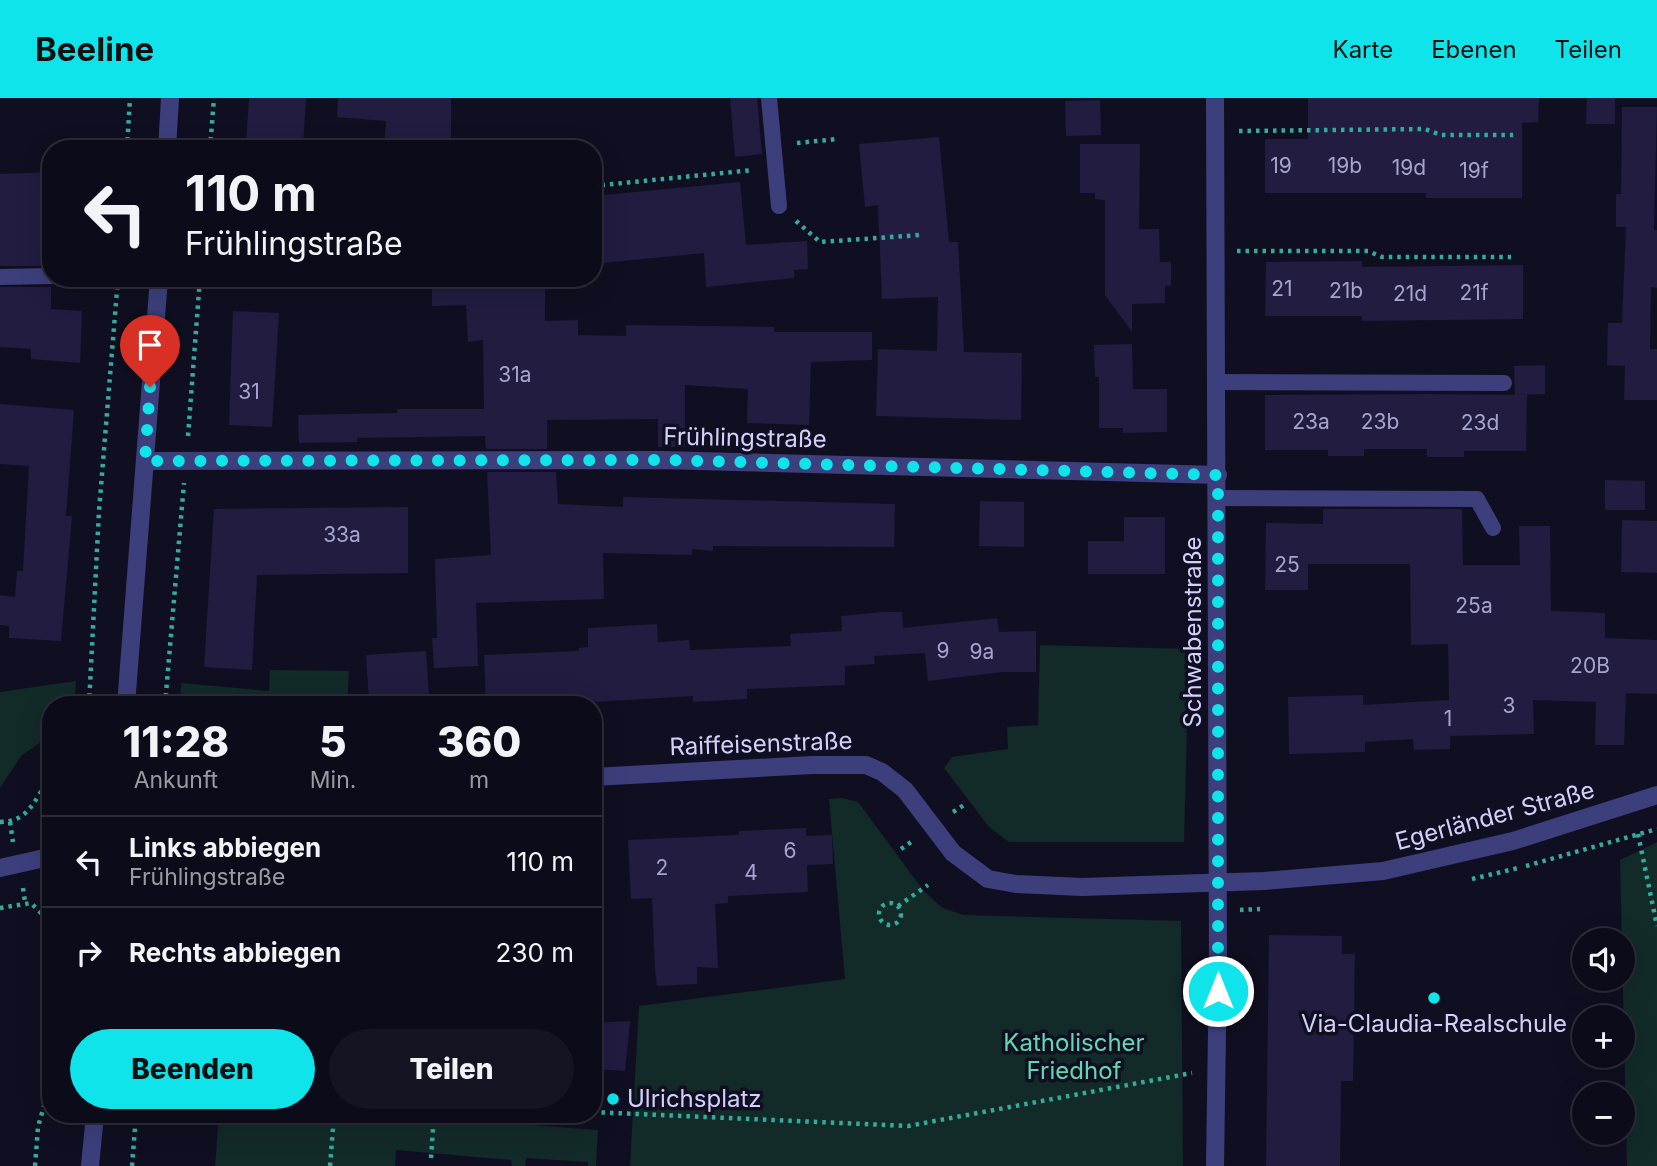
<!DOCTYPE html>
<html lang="de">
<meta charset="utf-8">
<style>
:root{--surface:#0c0b19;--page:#151422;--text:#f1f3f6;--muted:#9a9ba2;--line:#2c2b38;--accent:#0fe4ea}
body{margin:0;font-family:Inter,sans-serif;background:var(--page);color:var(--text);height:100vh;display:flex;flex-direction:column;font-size:26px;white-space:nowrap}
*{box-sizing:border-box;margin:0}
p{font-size:23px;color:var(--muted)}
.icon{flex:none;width:38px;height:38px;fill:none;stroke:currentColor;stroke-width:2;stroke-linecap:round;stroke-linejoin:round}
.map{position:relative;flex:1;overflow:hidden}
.panel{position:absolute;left:42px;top:598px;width:560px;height:427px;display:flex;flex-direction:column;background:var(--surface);border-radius:28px;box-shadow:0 7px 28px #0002,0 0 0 2px var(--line)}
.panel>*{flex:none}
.hud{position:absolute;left:42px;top:42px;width:560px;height:147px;border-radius:28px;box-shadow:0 7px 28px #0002,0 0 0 2px var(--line);background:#0c0b19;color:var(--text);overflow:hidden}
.fabs{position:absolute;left:1572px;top:830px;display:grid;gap:14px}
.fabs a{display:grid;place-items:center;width:63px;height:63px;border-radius:50%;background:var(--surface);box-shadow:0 7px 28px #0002,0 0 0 2px var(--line);font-size:35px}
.pin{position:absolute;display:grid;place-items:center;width:60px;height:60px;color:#fff;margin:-72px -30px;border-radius:50% 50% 50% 0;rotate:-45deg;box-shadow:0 0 7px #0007}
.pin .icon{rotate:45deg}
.me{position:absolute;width:77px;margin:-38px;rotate:0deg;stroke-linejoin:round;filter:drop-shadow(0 0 5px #0008)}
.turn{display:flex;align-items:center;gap:24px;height:147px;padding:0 28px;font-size:32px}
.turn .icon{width:91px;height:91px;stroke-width:2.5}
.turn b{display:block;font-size:49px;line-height:60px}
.eta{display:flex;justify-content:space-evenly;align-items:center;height:119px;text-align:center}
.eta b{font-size:42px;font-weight:800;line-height:49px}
.action{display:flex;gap:14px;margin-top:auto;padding:14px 28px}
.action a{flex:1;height:80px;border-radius:42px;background:var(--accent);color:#111;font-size:28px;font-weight:800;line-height:80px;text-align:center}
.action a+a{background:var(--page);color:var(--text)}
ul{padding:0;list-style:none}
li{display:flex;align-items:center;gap:21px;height:91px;padding:0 28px;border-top:2px solid var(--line)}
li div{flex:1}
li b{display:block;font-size:26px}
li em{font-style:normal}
header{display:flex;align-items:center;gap:42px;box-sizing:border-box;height:98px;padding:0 35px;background:var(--accent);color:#111}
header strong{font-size:33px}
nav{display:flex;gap:38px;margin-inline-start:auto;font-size:24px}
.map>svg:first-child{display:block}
</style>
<header>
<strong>Beeline</strong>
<nav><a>Karte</a><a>Ebenen</a><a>Teilen</a></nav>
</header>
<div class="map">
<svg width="1657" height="1068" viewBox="0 0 1657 1068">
<rect width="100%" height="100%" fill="#100f21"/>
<!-- green -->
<g fill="#122a28">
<polygon points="1040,547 1189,551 1184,744 1009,744 989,729 944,670 952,659 1008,651 1007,629 1038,627"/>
<polygon points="270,572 349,573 347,607 180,607 181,585 269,593"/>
<polygon points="76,583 74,607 51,607 51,637 21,658 0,690 0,594"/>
<polygon points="842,700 858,704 923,792 941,809 963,817 1181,823 1183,1068 630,1068 639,908 845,881 829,701"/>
<polygon points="1657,744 1657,1068 1627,1068 1620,762"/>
<polygon points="219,1017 401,1017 598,1032 596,1068 588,1068 588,1064 526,1060 525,1068 512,1068 511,1062 396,1052 395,1068 215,1068"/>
</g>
<!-- building -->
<g fill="#211c40">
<polygon points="249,0 306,0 303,49 246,45"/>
<polygon points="338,0 451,0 451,51 384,51 386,23 337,19"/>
<polygon points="730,0 757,0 762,56 735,59"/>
<polygon points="1308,0 1539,0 1538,24 1522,25 1522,100 1426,100 1426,95 1265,95 1265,41 1308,41"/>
<polygon points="1587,0 1615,0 1615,26 1586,26"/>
<polygon points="1100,2 1101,37 1066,38 1065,3"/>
<polygon points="1622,9 1657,9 1654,132 1657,132 1657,190 1651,189 1650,251 1657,251 1657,302 1624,302 1625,268 1607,267 1608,225 1622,225 1626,129 1616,129 1616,96 1621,96"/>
<polygon points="939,39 949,144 958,144 964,254 1022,255 1021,322 876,318 878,251 937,253 938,199 882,201 878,107 865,109 859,46"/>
<polygon points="1080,46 1140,46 1139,131 1159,131 1160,164 1171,164 1171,188 1165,188 1165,205 1132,206 1132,234 1105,197 1105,102 1095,101 1095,95 1080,95"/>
<polygon points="51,74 51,168 0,168 0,76"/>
<polygon points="740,84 746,147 807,143 808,171 794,172 794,180 706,189 704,155 593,166 593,98"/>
<polygon points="1362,163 1362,169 1523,167 1523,221 1362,223 1362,218 1265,218 1266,164"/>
<polygon points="432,180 545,180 545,223 578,222 578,237 626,238 626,227 774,229 774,234 872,234 872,262 811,264 809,327 747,325 748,291 685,287 685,349 658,349 658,321 547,322 547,351 486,351 485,338 357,340 357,344 299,345 298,317 397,315 397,311 484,311 483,242 468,244 466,207 432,208"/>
<polygon points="0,189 51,189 51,211 82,213 80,265 31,261 31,251 0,249"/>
<polygon points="233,213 279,215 272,329 229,327"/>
<polygon points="1132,246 1133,291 1167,291 1167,334 1123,335 1123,330 1099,330 1099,279 1095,279 1094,247"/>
<polygon points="1545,267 1545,296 1515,297 1514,268"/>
<polygon points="1427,296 1527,297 1526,353 1464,353 1464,359 1427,359 1427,351 1364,351 1364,358 1328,358 1328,352 1265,352 1265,297"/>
<polygon points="0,306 74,312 66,418 72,418 61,543 9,540 9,528 0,527 0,497 15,499 17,473 23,473 29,368 0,366"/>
<polygon points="487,374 556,374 558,406 623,409 623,399 895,406 894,449 713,448 713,453 692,451 692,457 603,455 604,501 476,505 478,568 434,570 432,540 437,540 435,461 491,457"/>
<polygon points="1605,382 1645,383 1645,412 1605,412"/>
<polygon points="980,403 1024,404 1024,449 979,448"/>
<polygon points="408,409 408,475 257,477 252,572 204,569 214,411"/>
<polygon points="1323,411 1462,411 1463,467 1520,467 1519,428 1550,428 1551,513 1605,515 1605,540 1657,542 1657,596 1626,595 1624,647 1595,647 1596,604 1533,602 1534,636 1450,638 1450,651 1414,652 1413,641 1365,644 1365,654 1289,656 1288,599 1363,597 1363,607 1449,602 1448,546 1411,547 1410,466 1308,466 1308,492 1265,492 1266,425 1323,426"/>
<polygon points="1124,419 1165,419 1165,476 1088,476 1088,443 1124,443"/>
<polygon points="1622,422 1657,423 1657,475 1621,474"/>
<polygon points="882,514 902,514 903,530 997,520 999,534 1036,533 1036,574 1003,574 928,583 925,555 874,558 875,566 845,568 845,587 747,591 747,601 693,604 693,598 576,605 576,607 486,607 484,557 579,553 579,550 588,549 588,530 657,526 658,544 689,542 690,552 791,548 790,536 842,533 841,518"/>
<polygon points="426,553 429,597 369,602 366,557"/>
<polygon points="806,730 806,738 832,737 833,766 807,767 808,794 728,798 728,805 715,806 718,870 697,869 697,886 657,888 655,871 652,800 631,801 628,742 739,737 739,733"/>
<polygon points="1269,837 1342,838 1342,856 1355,856 1353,983 1341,983 1340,1068 1266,1068"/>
<polygon points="630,923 625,973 593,971 593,925"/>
</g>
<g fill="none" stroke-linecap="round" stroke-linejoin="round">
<!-- path -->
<g stroke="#36ab9c" stroke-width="4.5" stroke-dasharray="3.5 5" stroke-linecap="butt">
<polyline points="1239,33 1425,31 1441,37 1513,37"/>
<polyline points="797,45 838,41"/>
<polyline points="127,51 130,0"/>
<polyline points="210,51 214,0"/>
<polyline points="593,88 753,72"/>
<polyline points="796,123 820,144 920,137"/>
<polyline points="1237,153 1368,153 1382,159 1511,159"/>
<polyline points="188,338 200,180"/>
<polyline points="89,607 99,413 118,180"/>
<polyline points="165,607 184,385"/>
<polyline points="953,714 964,707"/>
<path d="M0,724C30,724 34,700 51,680"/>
<polyline points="10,724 13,744"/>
<polyline points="1638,736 1657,828"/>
<polyline points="901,751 914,742"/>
<polyline points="1526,768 1657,731"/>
<polyline points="1472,781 1518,770"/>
<polyline points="23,790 25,804"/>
<circle cx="890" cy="816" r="11"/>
<polyline points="898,808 928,787"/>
<polyline points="0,810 31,805 51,825"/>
<polyline points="1240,812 1260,811"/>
<polyline points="593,1014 908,1028 1192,975"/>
<polyline points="431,1060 434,1017"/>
<polyline points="35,1068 38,1029 51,983"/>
<polyline points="132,1068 136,1017"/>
<polyline points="330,1068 334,1017"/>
</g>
<!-- service -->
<g stroke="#3d3f7d" stroke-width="16">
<polyline points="769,0 779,108"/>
<polyline points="0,179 51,178"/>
<polyline points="1217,284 1504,285"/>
<polyline points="1218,400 1477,401 1493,430"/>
</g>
<!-- minor -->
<g stroke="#3d3f7d" stroke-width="18">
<polyline points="145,363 662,362 1218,377"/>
<polyline points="593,679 812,667 866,667 882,674 905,692 953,755 988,781 1016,786 1082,789 1264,783 1383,773 1513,743 1657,697"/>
<polyline points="1215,1068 1218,868 1215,0"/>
</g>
<!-- tertiary -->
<g stroke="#3d3f7d" stroke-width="18">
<polyline points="167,51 170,0"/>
<polyline points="126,607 159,180"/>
<polyline points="0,770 49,759"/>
<polyline points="90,1068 95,1017"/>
</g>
</g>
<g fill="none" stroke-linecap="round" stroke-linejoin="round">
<!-- route -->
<polyline stroke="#0fe4ea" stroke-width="12" stroke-dasharray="0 21.6" points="150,289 145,363 662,362 1218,377 1218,893"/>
</g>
<!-- markers -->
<g fill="#0fe4ea" stroke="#100f21" stroke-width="2.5">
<circle cx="1434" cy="900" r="7"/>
<circle cx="613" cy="1001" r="7"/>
</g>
<g text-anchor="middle" stroke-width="7" stroke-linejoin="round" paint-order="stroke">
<!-- number labels -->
<g font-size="21" fill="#a6a4cd">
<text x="1281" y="75">19</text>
<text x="1345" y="75">19b</text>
<text x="1409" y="77">19d</text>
<text x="1474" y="80">19f</text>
<text x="1282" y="198">21</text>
<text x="1346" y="200">21b</text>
<text x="1474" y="202">21f</text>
<text x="1410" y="203">21d</text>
<text x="515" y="284">31a</text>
<text x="249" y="301">31</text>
<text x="1311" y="331">23a</text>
<text x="1380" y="331">23b</text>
<text x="1480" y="332">23d</text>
<text x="342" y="444">33a</text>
<text x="1287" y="474">25</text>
<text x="1474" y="515">25a</text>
<text x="943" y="560">9</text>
<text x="982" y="561">9a</text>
<text x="1590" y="575">20B</text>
<text x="1509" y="615">3</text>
<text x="1448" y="628">1</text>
<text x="790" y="760">6</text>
<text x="662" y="777">2</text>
<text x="751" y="782">4</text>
</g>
<!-- street labels -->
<g font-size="24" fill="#d3d1fc" stroke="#100f21">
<text transform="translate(745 340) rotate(1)" y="8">Frühlingstraße</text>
<text transform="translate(1193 534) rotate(-90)" y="8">Schwabenstraße</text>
<text transform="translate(761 646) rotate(-2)" y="8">Raiffeisenstraße</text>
<text transform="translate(1495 718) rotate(-15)" y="8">Egerländer Straße</text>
</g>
<!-- poi labels -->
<g font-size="24" fill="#d3d1fc" stroke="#100f21">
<text x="1434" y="934">Via-Claudia-Realschule</text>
<text x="627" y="1009" text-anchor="start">Ulrichsplatz</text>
</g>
<!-- park labels -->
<g font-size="24" fill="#62d7b1" stroke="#100f21">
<text x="1074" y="953">Katholischer<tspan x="1074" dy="28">Friedhof</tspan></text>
</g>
</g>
</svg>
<div class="fabs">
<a><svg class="icon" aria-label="sound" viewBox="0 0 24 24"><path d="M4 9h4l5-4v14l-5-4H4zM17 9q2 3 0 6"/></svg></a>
<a>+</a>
<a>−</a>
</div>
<div class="pin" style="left:150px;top:289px;background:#d93025"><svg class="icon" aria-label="arrive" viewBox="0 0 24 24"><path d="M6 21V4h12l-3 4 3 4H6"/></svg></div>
<svg class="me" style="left:1218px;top:893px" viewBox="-20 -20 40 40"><circle r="17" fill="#0fe4ea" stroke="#fff" stroke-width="3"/><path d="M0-11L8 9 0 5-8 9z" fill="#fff"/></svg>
<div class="hud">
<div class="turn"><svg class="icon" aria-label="left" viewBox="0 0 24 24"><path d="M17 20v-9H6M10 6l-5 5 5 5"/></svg><div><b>110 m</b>Frühlingstraße</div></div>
</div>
<section class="panel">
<div class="eta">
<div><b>11:28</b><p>Ankunft</p></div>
<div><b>5</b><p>Min.</p></div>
<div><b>360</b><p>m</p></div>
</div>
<ul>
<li><svg class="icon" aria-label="left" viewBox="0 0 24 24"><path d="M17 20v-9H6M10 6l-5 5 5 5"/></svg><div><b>Links abbiegen</b><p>Frühlingstraße</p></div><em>110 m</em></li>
<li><svg class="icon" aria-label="right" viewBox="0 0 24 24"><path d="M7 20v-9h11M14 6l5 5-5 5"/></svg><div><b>Rechts abbiegen</b></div><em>230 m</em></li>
</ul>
<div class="action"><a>Beenden</a><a>Teilen</a></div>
</section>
</div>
